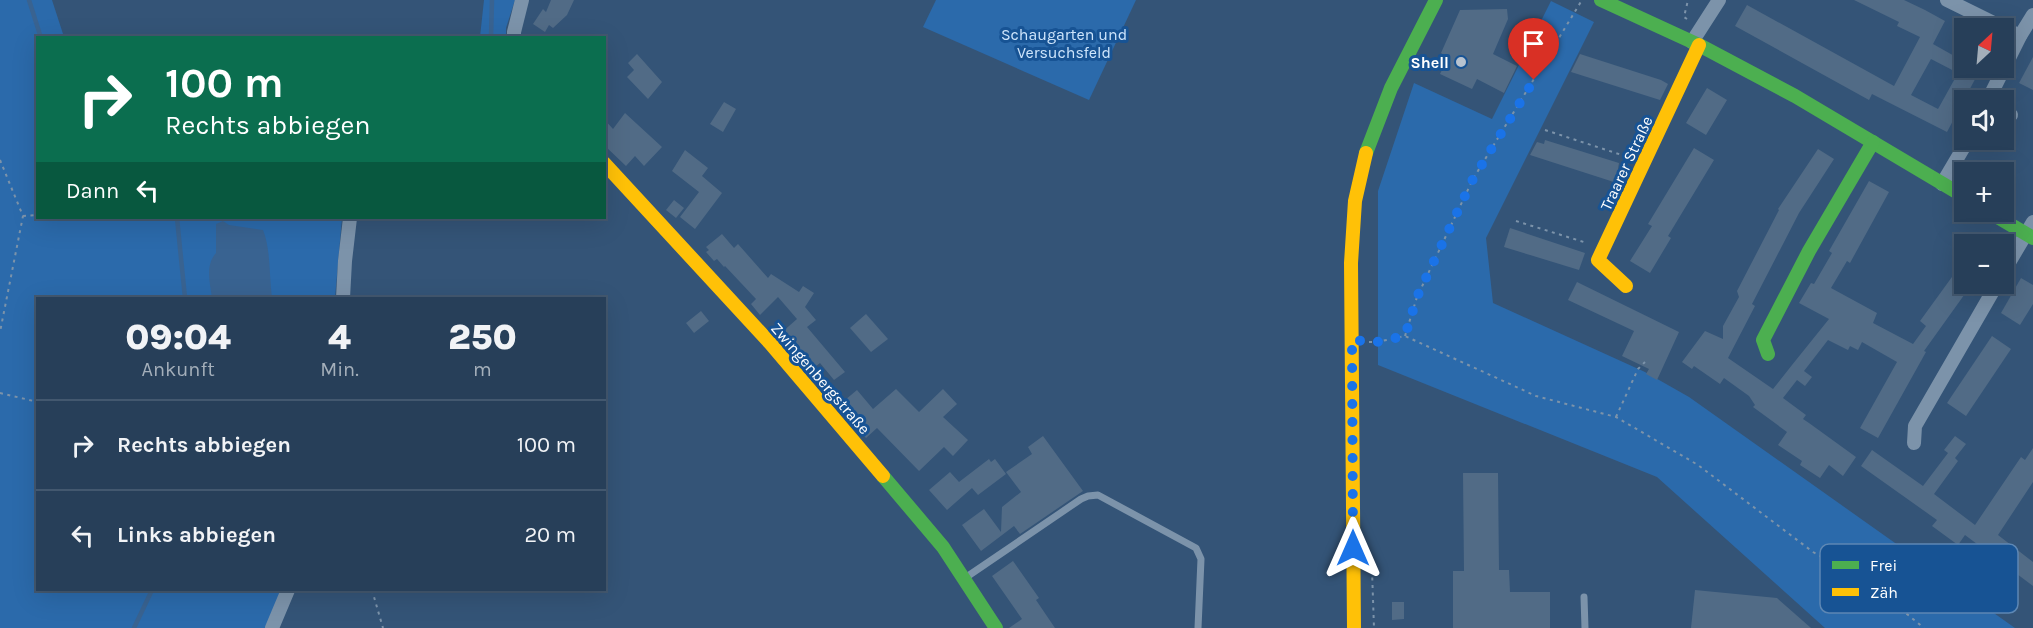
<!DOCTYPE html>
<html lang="de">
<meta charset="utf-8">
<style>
:root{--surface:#273f59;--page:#2f465f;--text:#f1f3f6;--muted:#a4afba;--line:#43586f}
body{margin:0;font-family:Karla,sans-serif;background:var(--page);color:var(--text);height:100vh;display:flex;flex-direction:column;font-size:22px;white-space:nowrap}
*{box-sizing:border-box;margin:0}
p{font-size:20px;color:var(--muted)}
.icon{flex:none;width:33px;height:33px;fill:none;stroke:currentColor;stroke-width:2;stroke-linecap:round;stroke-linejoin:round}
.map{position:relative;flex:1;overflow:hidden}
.drawer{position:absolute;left:36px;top:297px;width:570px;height:294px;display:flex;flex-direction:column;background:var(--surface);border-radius:0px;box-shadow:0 6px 24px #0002,0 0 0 2px var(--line)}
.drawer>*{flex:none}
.top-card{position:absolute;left:36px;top:36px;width:570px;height:183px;border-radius:0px;box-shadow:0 6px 24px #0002,0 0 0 2px var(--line);background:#0b6e4f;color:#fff;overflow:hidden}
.needle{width:39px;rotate:26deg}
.buttons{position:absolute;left:1954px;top:18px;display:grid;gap:12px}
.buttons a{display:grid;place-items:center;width:60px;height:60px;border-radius:0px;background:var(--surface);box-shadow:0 6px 24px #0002,0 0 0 2px var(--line);font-size:30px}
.pin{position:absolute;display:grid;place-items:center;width:51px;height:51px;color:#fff;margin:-62px -26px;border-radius:50% 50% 50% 0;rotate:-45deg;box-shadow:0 0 6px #0007}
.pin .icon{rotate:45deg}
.me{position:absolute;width:66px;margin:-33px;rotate:0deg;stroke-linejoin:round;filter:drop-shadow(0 0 4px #0008)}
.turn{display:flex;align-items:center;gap:21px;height:126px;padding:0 30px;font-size:27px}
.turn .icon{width:78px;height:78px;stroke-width:2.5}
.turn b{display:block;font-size:42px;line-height:51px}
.then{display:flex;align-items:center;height:57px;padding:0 30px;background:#0003;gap:12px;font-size:22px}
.eta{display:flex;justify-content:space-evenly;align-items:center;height:102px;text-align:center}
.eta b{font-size:36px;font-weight:800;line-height:42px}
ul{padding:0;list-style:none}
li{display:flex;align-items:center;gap:18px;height:90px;padding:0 30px;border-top:2px solid var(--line)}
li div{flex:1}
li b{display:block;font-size:22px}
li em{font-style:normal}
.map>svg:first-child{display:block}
</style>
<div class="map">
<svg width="2033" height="628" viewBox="0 0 2033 628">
<rect width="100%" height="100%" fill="#345477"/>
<!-- green -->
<g fill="#2b6aab">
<polygon points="0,0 52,0 64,37 38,38 38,218 342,218 335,298 38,298 38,590 283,590 268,628 0,628"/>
<polygon points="484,0 515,0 506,28 506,37 480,37"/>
<polygon points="936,0 1136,0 1089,100 923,27"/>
<polygon points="1551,1 1594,22 1486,238 1493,303 1645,372 1689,397 2015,628 1825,628 1657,477 1378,365 1378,191 1414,83 1492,119"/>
</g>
<!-- water -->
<path fill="#396391" d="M223,221L229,225L263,230C271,250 269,276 272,298H212C210,283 205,265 216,253V224Z"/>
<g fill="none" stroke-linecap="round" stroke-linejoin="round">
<!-- stream -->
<g stroke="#396391" stroke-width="4.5">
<polyline points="29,0 41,38"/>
<polyline points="491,38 492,0"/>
<polyline points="177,218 185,298"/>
<polyline points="134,628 152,590"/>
</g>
</g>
<!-- building -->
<g fill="#516b86" fill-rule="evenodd">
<polygon points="551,0 574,0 567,15 553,28 549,25 545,32 533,24 543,9 546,12"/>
<path d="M1854,0H1904L1925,10L1945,21L1933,44L1965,62V68H1981L1947,132L1872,94L1869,100L1735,26L1747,5L1894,86L1920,37L1897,26L1899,22ZM1931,59L1958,73L1938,109L1911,95Z"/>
<polygon points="1507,9 1508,19 1493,54 1517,66 1504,93 1477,79 1472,89 1440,74 1448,58 1441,53 1460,10"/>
<polygon points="637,54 662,82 648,99 627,77 634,70 628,63"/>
<polygon points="1580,54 1661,80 1668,84 1660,100 1571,72"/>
<polygon points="2033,57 2033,90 2019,83"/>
<polygon points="1707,88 1727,100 1706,135 1686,123"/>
<polygon points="724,102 736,109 723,132 710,124"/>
<polygon points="625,113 662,147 644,166 635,156 626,166 604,145 604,119 613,129"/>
<polygon points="1545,140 1619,163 1618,169 1625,171 1620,184 1530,155 1537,142 1544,144"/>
<polygon points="1694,148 1714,160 1668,236 1671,238 1650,273 1630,261 1652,226 1648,224"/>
<polygon points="1818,149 1834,159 1799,213 1752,304 1755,306 1728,358 1773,389 1792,365 1829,319 1799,303 1811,283 1814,284 1832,253 1829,251 1869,181 1889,192 1850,263 1847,261 1831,288 1877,313 1873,323 1913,344 1926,326 1920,321 1965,259 1965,284 1972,284 1924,351 1926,352 1878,438 1860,428 1897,362 1862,342 1858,350 1850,346 1848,350 1828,340 1804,371 1812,377 1805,386 1797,380 1783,398 1806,415 1803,419 1809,423 1856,457 1843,476 1829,465 1820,478 1800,465 1802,461 1778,445 1787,432 1753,407 1755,405 1749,396 1724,378 1720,384 1694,366 1692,369 1682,362 1705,331 1723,339 1723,326 1739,297 1737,291 1779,210 1778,209"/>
<polygon points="685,150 708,168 702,176 722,193 695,229 680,217 699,192 672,171"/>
<polygon points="674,200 684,208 676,218 666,210"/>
<polygon points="1510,228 1585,253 1579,270 1504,247"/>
<polygon points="722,234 734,248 738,244 768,278 771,274 799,292 803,286 814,293 805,307 816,320 807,327 845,372 834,380 820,363 810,371 786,343 788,341 781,333 797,319 778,297 760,315 751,304 756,299 725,266 724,267 717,259 714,261 706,252 709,250 706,247"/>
<polygon points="2021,278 2033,285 2033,304 2020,325 2001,313"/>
<polygon points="1577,282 1679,332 1657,380 1646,374 1649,369 1622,356 1634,331 1568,300"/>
<polygon points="701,311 709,321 694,333 686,323"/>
<polygon points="866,314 888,339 871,352 850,328"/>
<polygon points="1992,336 2011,349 1966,416 1947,403"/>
<polygon points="896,389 919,412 943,389 957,404 943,417 968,440 953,456 944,447 919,471 877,428 866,438 855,425 862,419 845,400 857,390 873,409"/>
<polygon points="1043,436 1083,491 1020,534 1014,526 981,551 962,525 984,509 1001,532 1002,507 1021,492 1006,472 1032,454 1028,447"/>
<polygon points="1955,436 1966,444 1955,458 1958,461 1934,494 1975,525 2021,457 2025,460 2033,448 2033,482 1998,535 2033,562 2033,586 1965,535 1958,545 1932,526 1937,520 1861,466 1872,450 1923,486 1948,453 1944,450"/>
<polygon points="989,459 991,462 995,459 1006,474 978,495 972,488 947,510 929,490 950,472 959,482"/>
<polygon points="1463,473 1498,473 1499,570 1509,570 1510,592 1550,592 1550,628 1453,628 1453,571 1464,571"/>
<polygon points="1013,561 1039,598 1036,600 1055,628 1009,628 1022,619 992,576"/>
<polygon points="1695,590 1777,598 1811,628 1691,628"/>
<polygon points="1392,602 1404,602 1404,619 1392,620"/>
</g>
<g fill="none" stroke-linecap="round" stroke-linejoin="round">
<!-- path -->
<g stroke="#7c93aa" stroke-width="2" stroke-dasharray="3 4.5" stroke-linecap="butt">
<polyline points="1687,19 1684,17 1688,0"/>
<polyline points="1545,130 1628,157"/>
<polyline points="0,160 23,216 0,332"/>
<polyline points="23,216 38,215"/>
<polyline points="1516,221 1587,243"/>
<polyline points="1405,336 1417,297 1473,179 1582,0"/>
<polyline points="1369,342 1377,342 1405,336 1536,396 1616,417 1698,465 1813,552 1874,587 1924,628"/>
<polyline points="0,393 38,402"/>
<polyline points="1616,417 1638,369 1645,362"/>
<polyline points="1372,570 1374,628"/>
<polyline points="372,590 383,628"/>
</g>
<!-- lane -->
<g stroke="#7c93aa" stroke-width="7">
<polyline points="965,578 1081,499 1088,496 1098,495 1196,548 1201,559 1198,628"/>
<polyline points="1584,597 1585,628"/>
</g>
<!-- street -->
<g stroke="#7c93aa" stroke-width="14">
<polyline points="1947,0 2020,36"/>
<polyline points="514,38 514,32 522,0"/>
<polyline points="1692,42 1719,0"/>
<polyline points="1988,100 2020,36 2033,15"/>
<polyline points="2004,113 2011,115"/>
<polyline points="1942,184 1968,140"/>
<polyline points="2004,271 2033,222"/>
<polyline points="343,298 345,261 350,218"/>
<polyline points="1914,443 1915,426 1997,284"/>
<polyline points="272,628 288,590"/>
</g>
<!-- fast -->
<g stroke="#4caf50" stroke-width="14">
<polyline points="1601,0 1699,45 1795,96 1965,197"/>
<polyline points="1366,153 1391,88 1436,0"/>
<polyline points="1989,212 2033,238"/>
<polyline points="1768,354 1763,340 1809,251 1873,142"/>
<polyline points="883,476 943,547 996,628"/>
</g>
<!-- slow -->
<g stroke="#ffc107" stroke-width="14">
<polyline points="604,163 770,343 883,476"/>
<polyline points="1626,286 1598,260 1699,45"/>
<polyline points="1354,628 1351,263 1355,201 1366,153"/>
</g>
</g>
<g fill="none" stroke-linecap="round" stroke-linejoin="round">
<!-- route -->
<polyline stroke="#1a73e8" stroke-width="10" stroke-dasharray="0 18" points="1353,548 1352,340 1377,342 1405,336 1417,297 1473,179 1534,80"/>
</g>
<!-- markers -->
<circle fill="#b8c3cf" stroke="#175394" stroke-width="2" cx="1461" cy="62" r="6"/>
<g text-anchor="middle" stroke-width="6" stroke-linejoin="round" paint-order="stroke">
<!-- park labels -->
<g font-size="16" fill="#cee5fc" stroke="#175394">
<text x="1064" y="40">Schaugarten und<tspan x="1064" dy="18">Versuchsfeld</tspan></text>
</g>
<!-- poi labels -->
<g font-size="16" font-weight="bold" fill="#fff" stroke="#175394" text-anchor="end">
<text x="1449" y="68">Shell</text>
</g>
<!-- street labels -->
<g font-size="16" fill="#fff" stroke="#175394">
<text transform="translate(1626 163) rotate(-65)" y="6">Traarer Straße</text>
<text transform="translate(821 378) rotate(49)" y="6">Zwingenbergstraße</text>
</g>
</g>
<!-- legend -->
<rect x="1820" y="544" width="198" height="69" rx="9" fill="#175394" stroke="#5d87b4" stroke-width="1.5"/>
<rect x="1832" y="561" width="27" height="8" fill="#4caf50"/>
<rect x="1832" y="588" width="27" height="8" fill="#ffc107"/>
<g font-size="16" fill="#fff">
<text x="1870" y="571">Frei</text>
<text x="1870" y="598">Zäh</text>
</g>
</svg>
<div class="buttons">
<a><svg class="needle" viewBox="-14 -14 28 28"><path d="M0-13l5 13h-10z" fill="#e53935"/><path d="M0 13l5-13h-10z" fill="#a4afba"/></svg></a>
<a><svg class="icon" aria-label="sound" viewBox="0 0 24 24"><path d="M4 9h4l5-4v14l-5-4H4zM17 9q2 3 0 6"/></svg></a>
<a>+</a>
<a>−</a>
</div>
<div class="pin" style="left:1534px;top:80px;background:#d93025"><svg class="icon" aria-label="arrive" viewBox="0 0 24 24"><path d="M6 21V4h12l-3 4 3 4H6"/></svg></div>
<svg class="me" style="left:1353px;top:548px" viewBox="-20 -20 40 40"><path d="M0-17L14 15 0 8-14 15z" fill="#1a73e8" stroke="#fff" stroke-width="4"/></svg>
<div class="top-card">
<div class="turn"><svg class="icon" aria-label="right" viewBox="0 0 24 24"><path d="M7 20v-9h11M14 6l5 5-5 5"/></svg><div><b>100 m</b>Rechts abbiegen</div></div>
<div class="then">Dann<svg class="icon" aria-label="left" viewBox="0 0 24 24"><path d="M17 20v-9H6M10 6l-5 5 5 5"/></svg></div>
</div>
<section class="drawer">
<div class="eta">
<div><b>09:04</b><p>Ankunft</p></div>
<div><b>4</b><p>Min.</p></div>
<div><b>250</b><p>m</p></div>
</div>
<ul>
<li><svg class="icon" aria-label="right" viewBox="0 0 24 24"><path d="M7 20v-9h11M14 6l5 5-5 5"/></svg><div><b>Rechts abbiegen</b></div><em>100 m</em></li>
<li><svg class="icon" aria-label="left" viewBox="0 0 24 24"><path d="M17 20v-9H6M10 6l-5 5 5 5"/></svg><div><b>Links abbiegen</b></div><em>20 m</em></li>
</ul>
</section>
</div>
